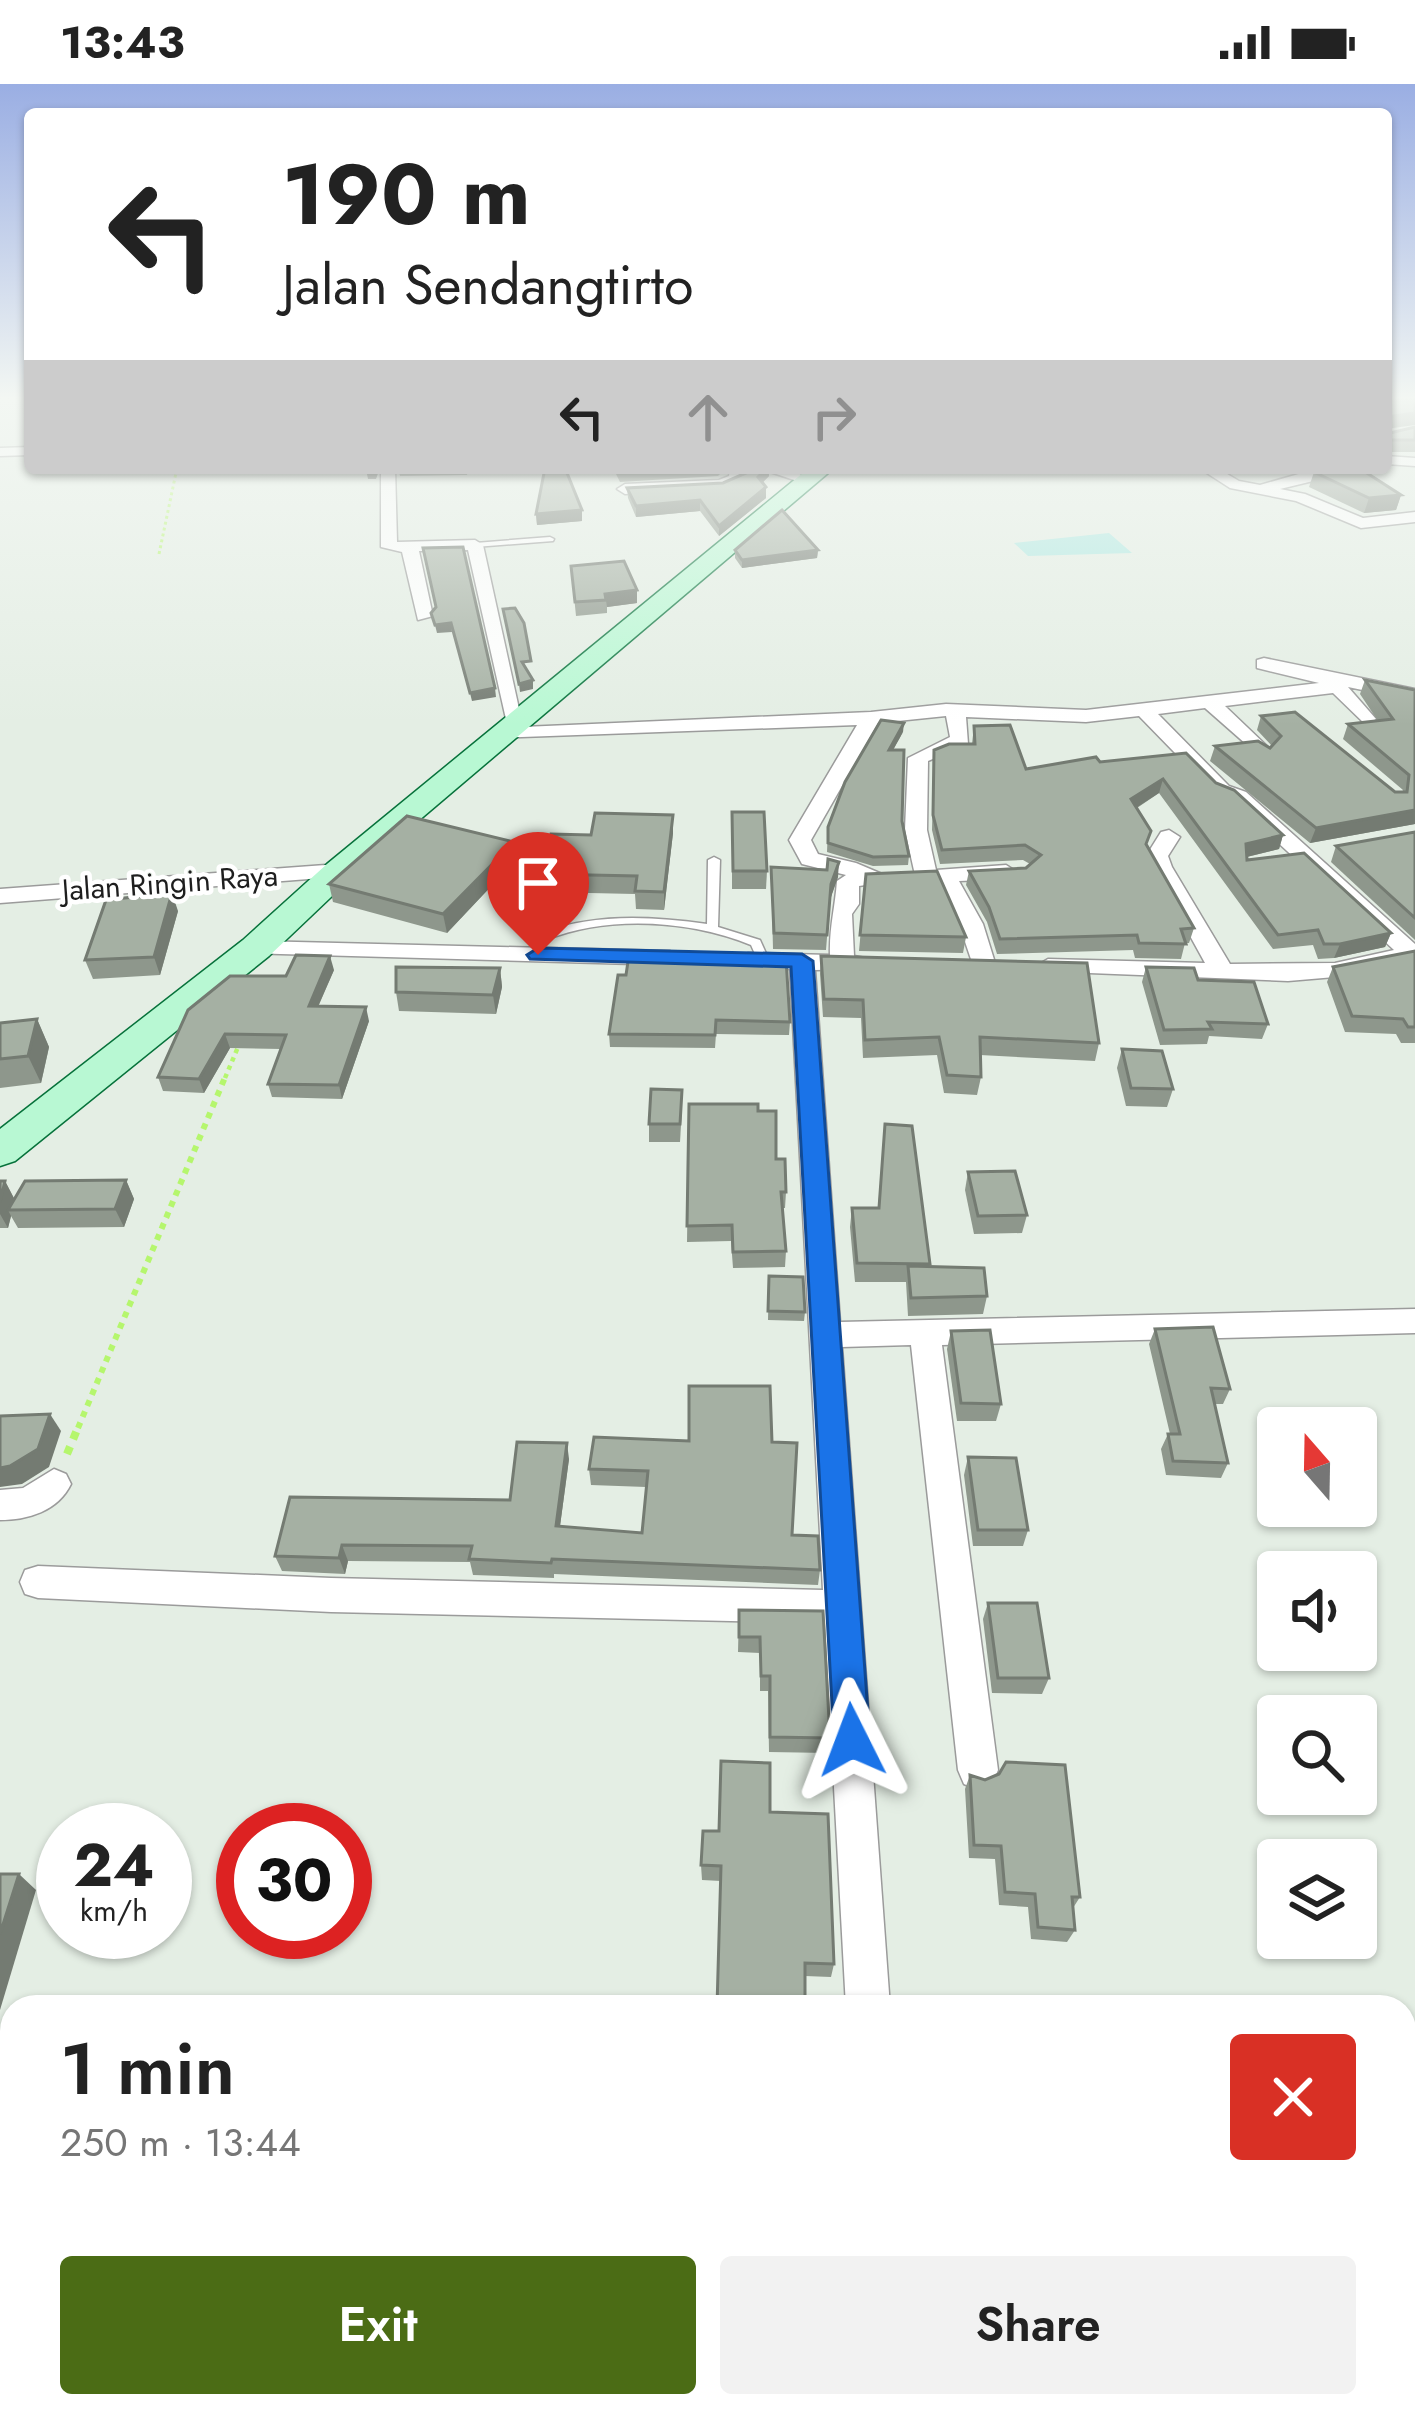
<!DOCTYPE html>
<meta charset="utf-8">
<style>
:root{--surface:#fff;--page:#f2f2f2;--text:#222;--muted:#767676;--accent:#4b6c15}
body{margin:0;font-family:Jost,sans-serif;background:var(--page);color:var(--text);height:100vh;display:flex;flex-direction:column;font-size:45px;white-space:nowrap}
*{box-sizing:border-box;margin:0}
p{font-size:39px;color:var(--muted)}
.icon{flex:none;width:66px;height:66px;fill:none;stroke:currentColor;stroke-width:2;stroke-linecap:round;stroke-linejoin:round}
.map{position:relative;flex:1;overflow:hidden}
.details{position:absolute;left:0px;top:1911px;width:1416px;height:423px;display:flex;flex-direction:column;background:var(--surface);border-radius:36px 36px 0 0;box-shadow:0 3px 9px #0004}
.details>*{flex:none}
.guide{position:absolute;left:24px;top:24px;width:1368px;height:366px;border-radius:12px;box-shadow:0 3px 9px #0004;background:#fff;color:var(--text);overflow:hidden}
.needle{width:78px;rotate:340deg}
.buttons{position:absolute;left:1257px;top:1323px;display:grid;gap:24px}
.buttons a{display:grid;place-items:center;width:120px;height:120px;border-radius:12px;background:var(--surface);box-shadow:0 3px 9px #0004;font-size:60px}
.speed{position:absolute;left:36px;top:1719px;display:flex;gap:24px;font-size:60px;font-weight:700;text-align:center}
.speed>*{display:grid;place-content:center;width:156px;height:156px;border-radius:50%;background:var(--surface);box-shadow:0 3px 9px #0004;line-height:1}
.speed small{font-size:30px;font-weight:400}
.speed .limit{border:18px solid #d22;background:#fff;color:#111}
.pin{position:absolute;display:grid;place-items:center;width:102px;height:102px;color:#fff;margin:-123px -51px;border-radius:50% 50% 50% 0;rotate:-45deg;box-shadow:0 0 12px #0007}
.pin .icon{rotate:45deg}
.me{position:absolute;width:132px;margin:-66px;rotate:357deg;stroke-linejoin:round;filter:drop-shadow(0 0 9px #0008)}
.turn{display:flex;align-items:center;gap:42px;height:252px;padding:0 60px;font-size:54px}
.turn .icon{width:156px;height:156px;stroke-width:2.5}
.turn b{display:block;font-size:84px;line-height:102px}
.lanes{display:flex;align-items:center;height:114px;padding:0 60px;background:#0003;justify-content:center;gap:60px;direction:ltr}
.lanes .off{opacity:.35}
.round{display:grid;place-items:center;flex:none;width:126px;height:126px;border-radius:12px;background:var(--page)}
.overview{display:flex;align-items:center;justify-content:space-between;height:204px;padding:0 60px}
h1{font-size:72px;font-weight:600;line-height:90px}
.button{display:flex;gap:24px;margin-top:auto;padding:24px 60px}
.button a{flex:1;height:138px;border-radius:12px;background:var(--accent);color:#fff;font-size:48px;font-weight:600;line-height:138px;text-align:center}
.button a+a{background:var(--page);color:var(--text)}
.status{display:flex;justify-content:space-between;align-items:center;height:84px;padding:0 60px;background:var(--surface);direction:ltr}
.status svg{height:33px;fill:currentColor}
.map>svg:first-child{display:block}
</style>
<div class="status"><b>13:43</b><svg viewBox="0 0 49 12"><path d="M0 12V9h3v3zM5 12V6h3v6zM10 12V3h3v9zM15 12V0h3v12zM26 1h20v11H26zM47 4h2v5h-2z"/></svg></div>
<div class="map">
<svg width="1415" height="2332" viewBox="0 0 1415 2332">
<rect width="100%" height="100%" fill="#e4eee4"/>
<!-- grass -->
<polygon fill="#abe8e1" points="1109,449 1132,469 1028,472 1014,459"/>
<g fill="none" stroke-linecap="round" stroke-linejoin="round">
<defs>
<g id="lane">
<polygon points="550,453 554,455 553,457 475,463 471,461 475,459"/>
<path d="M714,773L720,776L718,843L760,856L769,876L767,879H759L751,861C689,836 608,831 546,856L542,873L538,874L532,870L536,851C591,829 649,832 707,840L708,776Z"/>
</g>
<g id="street">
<polygon points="30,363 30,371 0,372 0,364"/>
<polygon points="1386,372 1415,374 1415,382 1386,380"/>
<path d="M381,384H395L397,458L475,456L483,461L523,643L871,628L946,620L1086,626L1319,599L1257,584V576L1264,574L1415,605V617L1348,603L1376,635L1366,641L1333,609L1225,622L1270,665L1273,669L1263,675L1205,624L1158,630L1229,702L1246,708L1415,860V877L1335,893L1288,897L1039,887L1036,882L1048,875L1205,879L1146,772L1161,748L1169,746L1180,753L1168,772L1172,783L1230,880L1335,879L1394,866L1232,716L1215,710L1139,632L1086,638L966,633L968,660L928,677L927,746L936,786L1006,781L1017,788L1006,795L959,797L983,840L996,882L993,887H975L959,840L935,795L926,798L915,791L905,746L908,674L950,653L946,632L878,639L811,756L818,770L856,779L889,793L886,798L859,802V820L852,830L854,872L871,875V885L815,886L840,1238L1415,1225V1249L942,1261L998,1686L992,1700L978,1706L964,1700L958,1686L911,1261L842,1263L890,1923H846L825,1539L331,1528L38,1514L25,1510L20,1498L25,1486L38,1482L331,1494L823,1506L790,885L748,883L736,876L748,869L830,871C829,844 835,824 837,797L846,791L802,780L789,756L857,641L497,654V646L508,644L468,466L419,467L433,532L418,536L402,468L381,463Z"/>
<polygon points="730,384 744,384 744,395 721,405 625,410 617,405 625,400 719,396 729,392"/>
<polygon points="758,384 782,384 817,396 809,401"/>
<polygon points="1199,384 1217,384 1239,397 1260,401 1316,385 1367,384 1280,405 1305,410 1363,434 1415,428 1415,438 1361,444 1296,417 1230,404"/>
<polygon points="339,780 350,787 347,792 0,819 0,805"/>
<polygon points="256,857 670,867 682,874 670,881 247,869 247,859"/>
<path d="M54,1385L66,1390L71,1400C58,1427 28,1436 0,1436V1406L23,1404Z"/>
<polygon points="12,2189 12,2239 0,2240 0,2190"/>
<polygon points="885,2322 937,2322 938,2332 886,2332"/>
</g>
<polygon id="secondary" points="809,384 834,384 351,794 269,872 15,1077 0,1082 0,1045 243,856 327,780"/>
</defs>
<!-- lane casing -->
<use href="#lane" stroke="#9b9b9b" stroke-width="3"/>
<!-- street casing -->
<use href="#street" stroke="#9b9b9b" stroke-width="3"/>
<!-- secondary casing -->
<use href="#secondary" stroke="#07723b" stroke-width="3"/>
<!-- path-far3 -->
<polyline stroke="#b5f66d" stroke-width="3" stroke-dasharray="3 3" stroke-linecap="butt" points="159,470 177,384"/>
<!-- path-far2 -->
<polyline stroke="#b5f66d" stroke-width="4.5" stroke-dasharray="4.5 4.5" stroke-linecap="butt" points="225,994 241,956"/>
<!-- path-far1 -->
<polyline stroke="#b5f66d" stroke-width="6" stroke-dasharray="6 6" stroke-linecap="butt" points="78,1344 226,991"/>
<!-- path -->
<polyline stroke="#b5f66d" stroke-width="8" stroke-dasharray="8 8" stroke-linecap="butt" points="67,1370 79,1341"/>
<!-- lane -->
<use href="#lane" fill="#fff" fill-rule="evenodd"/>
<!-- street -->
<use href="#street" fill="#fff" fill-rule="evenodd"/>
<!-- secondary -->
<use href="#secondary" fill="#b8f8d3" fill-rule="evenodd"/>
</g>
<!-- wall -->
<g fill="#8e978c">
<polygon points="1415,343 1415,368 1386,368 1390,349"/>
<polygon points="398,384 565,384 582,426 582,437 537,441 536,430 544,388 468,386 467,391 400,392"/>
<polygon points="613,384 726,384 718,392 620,398"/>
<polygon points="1314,388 1401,411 1396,426 1364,429 1309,403"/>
<polygon points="746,389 769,392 762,399 766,414 719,452 700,427 636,433 628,414 627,404 723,399"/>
<polygon points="735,466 818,466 817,474 742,484 735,474"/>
<polygon points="571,482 637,519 607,523 607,529 576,532"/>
<polygon points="1365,596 1415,606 1415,740 1310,759 1210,677 1215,662 1270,664 1272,662 1257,646 1261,632 1395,708 1402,708 1403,706 1343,655 1348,640 1378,637 1360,610"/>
<polygon points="974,642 1026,685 1100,678 1216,699 1283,751 1279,765 1247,773 1247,776 1391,849 1385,863 1334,874 1318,875 1313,861 1273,865 1159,709 1137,724 1147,762 1194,844 1189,859 1185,859 1181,875 1135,874 1133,866 997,870 987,838 966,801 969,787 1026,784 1030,780 1023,776 940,780 932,746 934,666 972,660"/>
<polygon points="903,648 893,666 902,737 909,772 908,781 873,782 827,768 828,743"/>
<polygon points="732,728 767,787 766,805 732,805"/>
<polygon points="1415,748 1415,856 1331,778 1336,762"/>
<polygon points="673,749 664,826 636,825 635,810 544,808 542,790 591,751"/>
<polygon points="514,758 516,776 447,849 333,818 329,800"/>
<polygon points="771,783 838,793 830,815 826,866 773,865"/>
<polygon points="866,790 966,853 963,869 859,867"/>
<polygon points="178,827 160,891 93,895 85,876"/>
<polygon points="1415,867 1415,959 1401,959 1396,950 1345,948 1327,898 1333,883"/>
<polygon points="821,872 1099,959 1095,977 980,971 981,993 977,1011 944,1009 937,971 863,974 861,934 823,933 820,890"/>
<polygon points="1146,883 1198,896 1268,940 1262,955 1209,952 1207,960 1160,961 1142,898"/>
<polygon points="500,884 502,903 496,930 399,927 396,908"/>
<polygon points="334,886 318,923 369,937 342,1015 272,1013 268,1000 281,965 230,964 204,1009 163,1007 158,993 286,892"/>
<polygon points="618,891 790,938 789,951 716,950 715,964 610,963 609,950"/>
<polygon points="37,935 49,963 41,999 0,1004 0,939"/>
<polygon points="1122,965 1173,1005 1167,1023 1126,1022 1117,984"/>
<polygon points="689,1020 758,1027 786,1108 785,1124 783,1124 786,1167 785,1183 733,1184 731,1157 687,1158"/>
<polygon points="682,1024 680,1058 649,1058 649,1040"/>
<polygon points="885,1040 930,1183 987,1212 983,1230 908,1232 906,1198 855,1198 850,1143 852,1124 878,1124"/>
<polygon points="968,1088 1027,1131 1022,1149 974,1150 965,1106"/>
<polygon points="126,1096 134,1115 124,1143 18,1144 11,1132 8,1144 0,1144 0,1097 5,1097 14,1115"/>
<polygon points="769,1192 805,1228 804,1237 768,1236"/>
<polygon points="1155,1245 1230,1305 1223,1320 1215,1320 1228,1379 1221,1394 1166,1391 1161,1365 1168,1350 1170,1350 1149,1260"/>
<polygon points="951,1247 1001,1320 996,1337 957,1337 947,1265"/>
<polygon points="689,1357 772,1358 792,1451 820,1486 818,1501 554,1490 554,1494 473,1491 470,1478 348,1477 345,1490 282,1487 275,1472 510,1416 569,1375 560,1442 642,1449 646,1403 591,1401 589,1385"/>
<polygon points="968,1373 1028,1446 1023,1462 973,1462 964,1391"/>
<polygon points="988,1519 1049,1594 1042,1610 992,1609 983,1535"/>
<polygon points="739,1526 823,1527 830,1654 828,1669 769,1668 768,1607 760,1607 760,1569 738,1568"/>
<polygon points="970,1691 1080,1813 1073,1824 1075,1846 1067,1858 1031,1855 1028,1823 999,1821 995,1775 969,1774 965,1705"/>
<polygon points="770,1728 834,1880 831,1893 805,1892 721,1797 702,1796 701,1781 719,1747"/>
</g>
<!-- shaded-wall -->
<g fill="#747b72">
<polygon points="1415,329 1415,341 1386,345 1386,333"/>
<polygon points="380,384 376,395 368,395 366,385"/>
<polygon points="767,384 769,384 769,392 758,403 758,393"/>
<polygon points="766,403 766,414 719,452 719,442"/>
<polygon points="1401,411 1396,426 1364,429 1369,414"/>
<polygon points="700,416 700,427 636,433 636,422"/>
<polygon points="582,426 582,437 537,441 536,430"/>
<polygon points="818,466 817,474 742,484 742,476"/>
<polygon points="637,506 637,519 607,523 605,510"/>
<polygon points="451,539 452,548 437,549 435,541"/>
<polygon points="533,596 533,605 520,608 519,600"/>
<polygon points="495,604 496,613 472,617 470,609"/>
<polygon points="904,639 903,648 888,675 889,666"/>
<polygon points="1163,695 1159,709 1128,729 1131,715"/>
<polygon points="1415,726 1415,740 1310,759 1316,744"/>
<polygon points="673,731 673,749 664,826 664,808"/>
<polygon points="1283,751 1279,765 1242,774 1246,760"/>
<polygon points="514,758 516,776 447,849 443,830"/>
<polygon points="839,778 838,793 830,816 831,800"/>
<polygon points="172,809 178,827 160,891 154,873"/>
<polygon points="1391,849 1385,863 1334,874 1340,860"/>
<polygon points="330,872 334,886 312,936 309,922"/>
<polygon points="500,884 502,903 496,930 493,911"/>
<polygon points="366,923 369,937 342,1015 339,1001"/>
<polygon points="37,935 49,963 41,999 28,972"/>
<polygon points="225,950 230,964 204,1009 199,995"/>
<polygon points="126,1096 134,1115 124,1143 115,1125"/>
<polygon points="5,1097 15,1116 8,1126 11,1132 8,1144 0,1130 0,1118"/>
<polygon points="50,1330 61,1347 49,1383 22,1400 0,1403 0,1384"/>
<polygon points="567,1359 569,1375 558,1457 556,1442"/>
<polygon points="342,1461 348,1477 345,1490 339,1474"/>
<polygon points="19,1790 36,1806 0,1926 0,1850"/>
</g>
<!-- building -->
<g fill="#a5b0a3" stroke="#747b72" stroke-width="3">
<polygon points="1386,315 1415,315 1415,329 1386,333 1386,338"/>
<polygon points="1415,343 1415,356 1390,356 1386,361 1386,345 1390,349"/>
<polygon points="545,384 565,384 582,426 536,430"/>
<polygon points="618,384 680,384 620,388"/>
<polygon points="746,384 767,384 758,393 766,403 719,442 700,416 636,422 627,404 723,399 746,389"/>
<polygon points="1334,384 1359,384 1401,411 1369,414 1314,388"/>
<polygon points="782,426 818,466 742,476 735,466"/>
<polygon points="463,463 495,604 470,609 451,539 435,541 431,529 436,523 423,464"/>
<polygon points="624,477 637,506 605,510 606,516 575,518 571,482"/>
<polygon points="515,524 524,539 531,577 522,578 533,596 519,600 503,525"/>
<polygon points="1365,596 1415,606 1415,726 1316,744 1215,662 1258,657 1270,664 1281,652 1261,632 1295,628 1395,708 1407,708 1409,691 1348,640 1393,635"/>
<polygon points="881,636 904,639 889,666 904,666 902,737 909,772 873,773 828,759 828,743 845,698"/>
<polygon points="1010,641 1026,685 1096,673 1100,678 1186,669 1216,699 1234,706 1283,751 1246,760 1247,776 1304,769 1391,849 1340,860 1324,860 1318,846 1278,851 1163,695 1131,715 1151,747 1146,760 1194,844 1181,845 1186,860 1139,859 1137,851 1000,855 989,823 969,787 1026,784 1041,771 1025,761 942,766 933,731 934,666 949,660 975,660 974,642"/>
<polygon points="732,728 764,728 767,787 733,787"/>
<polygon points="595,729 673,731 664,808 635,807 637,792 542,790 551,750 591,751"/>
<polygon points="407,732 514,758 443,830 329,800"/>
<polygon points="1415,748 1415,834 1336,762"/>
<polygon points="828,775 839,778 831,800 827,851 774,849 771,783 827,786"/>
<polygon points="937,787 966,853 860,851 866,790"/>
<polygon points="172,809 154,873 85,876 106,816"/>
<polygon points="1415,867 1415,943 1408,943 1403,935 1352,932 1333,883"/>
<polygon points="296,871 330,872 309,922 366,923 339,1001 268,1000 286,951 225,950 199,995 158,993 188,926 230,892 286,892"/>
<polygon points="629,871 786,875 790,938 716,936 715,951 609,950 618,891 626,891"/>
<polygon points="821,872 1087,879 1099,959 980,953 981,993 947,991 939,953 865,956 863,916 824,915"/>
<polygon points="396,883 500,884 493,911 396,908"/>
<polygon points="1146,883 1194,884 1198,896 1254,898 1268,940 1208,938 1212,945 1164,946"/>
<polygon points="37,935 28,972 0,975 0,939"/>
<polygon points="1122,965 1162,967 1173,1005 1131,1004"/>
<polygon points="651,1005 682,1006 680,1040 649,1040"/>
<polygon points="689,1020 758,1020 758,1027 776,1027 776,1075 785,1075 786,1108 781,1108 786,1167 733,1168 732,1141 687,1142"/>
<polygon points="885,1040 912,1042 930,1180 857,1179 852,1124 879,1124"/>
<polygon points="1015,1087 1027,1131 978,1132 968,1088"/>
<polygon points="126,1096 115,1125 8,1126 25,1097"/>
<polygon points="0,1097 5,1097 0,1118"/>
<polygon points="908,1182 984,1184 987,1212 911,1214"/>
<polygon points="769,1192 803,1193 805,1228 768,1227"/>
<polygon points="1213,1243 1230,1305 1211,1304 1228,1379 1173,1377 1168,1350 1180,1350 1155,1245"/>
<polygon points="990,1246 1001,1320 961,1319 951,1247"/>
<polygon points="689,1302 770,1302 772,1358 797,1359 792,1451 818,1452 820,1486 552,1475 551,1479 469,1475 472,1462 342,1461 339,1474 275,1472 290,1413 510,1416 517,1358 567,1359 556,1442 642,1449 648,1387 589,1385 594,1353 689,1357"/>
<polygon points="50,1330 38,1365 10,1382 0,1384 0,1332"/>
<polygon points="968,1373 1016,1374 1028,1446 978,1446"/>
<polygon points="988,1519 1037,1519 1049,1594 998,1594"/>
<polygon points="739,1526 823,1527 830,1654 770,1653 770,1592 761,1592 760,1553 739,1553"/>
<polygon points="721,1677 770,1679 770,1728 828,1730 834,1880 805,1879 805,1923 717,1923 721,1782 701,1781 703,1747 719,1747"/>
<polygon points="1006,1678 1065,1681 1080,1813 1072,1813 1075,1846 1038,1843 1035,1810 1005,1808 1001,1762 974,1761 970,1691 985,1696 999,1690"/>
<polygon points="0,1790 19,1790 0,1850"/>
<polygon points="625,2322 686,2322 686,2332 812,2322 813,2332 625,2332"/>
</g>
<!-- sky -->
<linearGradient id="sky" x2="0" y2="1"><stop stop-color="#9aaee3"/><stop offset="0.49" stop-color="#f3f7f3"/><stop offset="1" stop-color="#f3f7f3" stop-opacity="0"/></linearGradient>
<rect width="1415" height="641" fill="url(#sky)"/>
<!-- route -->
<polygon fill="#1a73e8" stroke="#114b97" stroke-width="3" points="538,864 802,870 813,877 870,1656 864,1669 852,1674 839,1669 834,1656 791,883 530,875 527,871"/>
<g text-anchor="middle" stroke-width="9" stroke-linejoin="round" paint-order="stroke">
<!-- far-street labels -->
<g font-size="30" fill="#1e1e1e" stroke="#fff">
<text transform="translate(170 799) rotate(-4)" y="10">Jalan Ringin Raya</text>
</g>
</g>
</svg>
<div class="buttons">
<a><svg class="needle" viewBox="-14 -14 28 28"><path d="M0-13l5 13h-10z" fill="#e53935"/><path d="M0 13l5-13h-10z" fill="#767676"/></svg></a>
<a><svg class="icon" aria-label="sound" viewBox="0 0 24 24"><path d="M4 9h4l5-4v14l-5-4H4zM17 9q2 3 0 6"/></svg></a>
<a><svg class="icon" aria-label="search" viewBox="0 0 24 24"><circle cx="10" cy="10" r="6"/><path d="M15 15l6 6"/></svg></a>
<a><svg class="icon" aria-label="layers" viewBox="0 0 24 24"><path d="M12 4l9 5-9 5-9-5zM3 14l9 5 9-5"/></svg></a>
</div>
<div class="speed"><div>24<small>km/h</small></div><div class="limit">30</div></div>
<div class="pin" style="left:538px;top:871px;background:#d93025"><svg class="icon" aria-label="arrive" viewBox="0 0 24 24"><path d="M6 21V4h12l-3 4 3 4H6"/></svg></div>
<svg class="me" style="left:852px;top:1656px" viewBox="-20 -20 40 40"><path d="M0-17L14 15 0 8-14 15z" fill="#1a73e8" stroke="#fff" stroke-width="4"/></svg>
<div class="guide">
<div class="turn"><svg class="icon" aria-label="left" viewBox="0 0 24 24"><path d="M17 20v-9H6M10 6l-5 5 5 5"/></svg><div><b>190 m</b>Jalan Sendangtirto</div></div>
<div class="lanes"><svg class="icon" aria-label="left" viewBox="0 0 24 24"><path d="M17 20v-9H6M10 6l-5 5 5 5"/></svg><svg class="icon off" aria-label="ahead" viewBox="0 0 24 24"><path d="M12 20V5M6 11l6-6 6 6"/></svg><svg class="icon off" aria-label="right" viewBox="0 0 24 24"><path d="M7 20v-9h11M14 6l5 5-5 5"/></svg></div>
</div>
<section class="details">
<div class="overview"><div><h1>1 min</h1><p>250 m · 13:44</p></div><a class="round" style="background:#d93025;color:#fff"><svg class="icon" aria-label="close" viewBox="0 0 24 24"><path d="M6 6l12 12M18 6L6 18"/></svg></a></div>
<div class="button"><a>Exit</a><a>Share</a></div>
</section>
</div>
